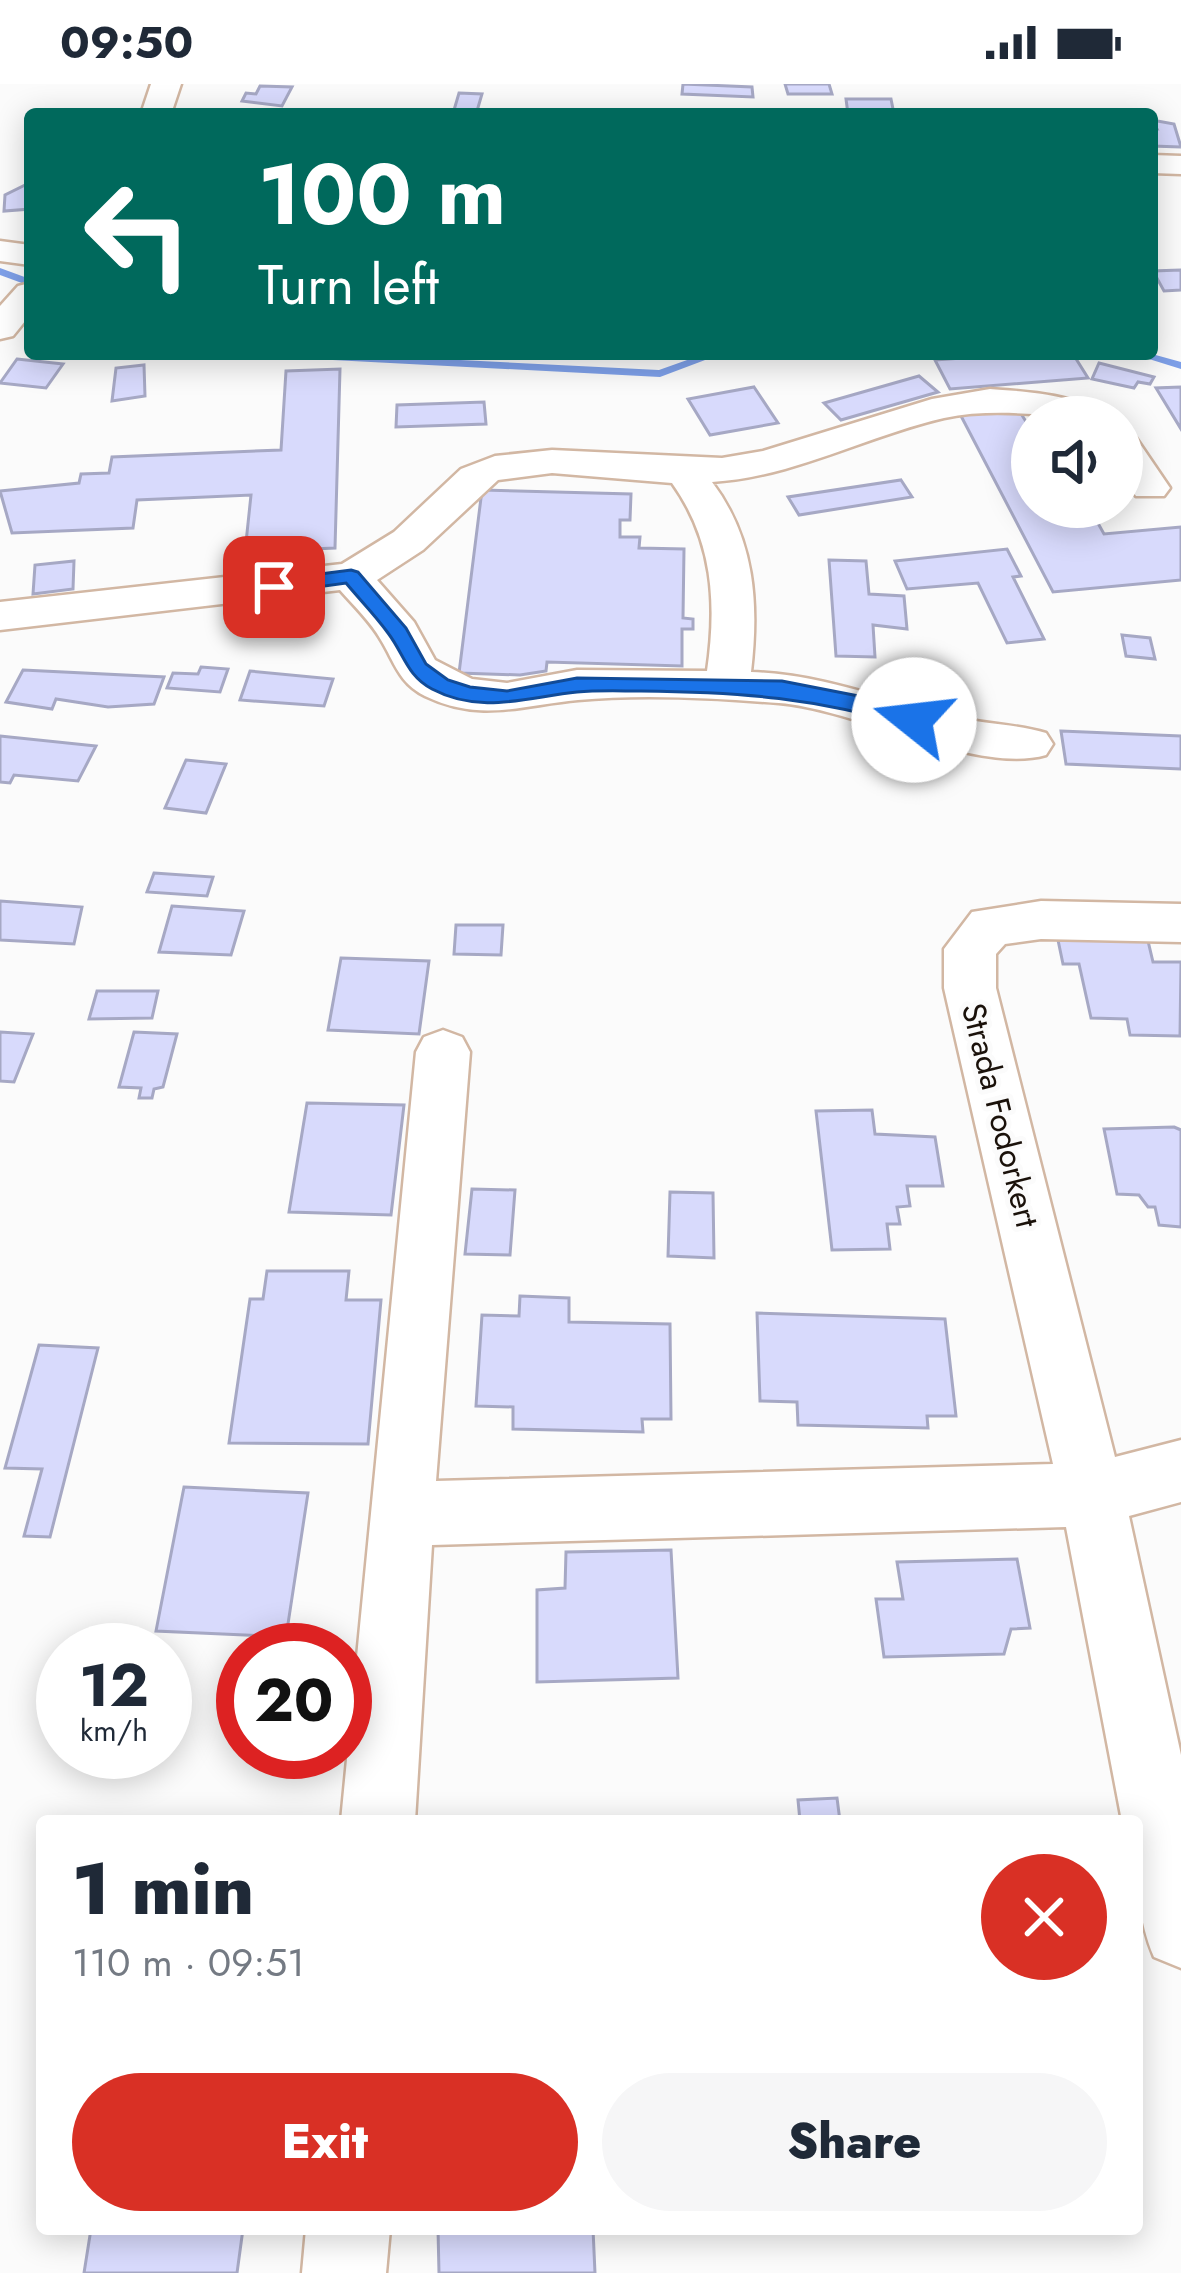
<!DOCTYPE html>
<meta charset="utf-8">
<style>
:root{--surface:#fff;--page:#f6f6f7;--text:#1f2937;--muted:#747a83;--accent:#d93025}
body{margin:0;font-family:Jost,sans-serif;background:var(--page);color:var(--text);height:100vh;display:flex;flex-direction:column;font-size:45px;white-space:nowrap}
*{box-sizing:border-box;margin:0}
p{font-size:39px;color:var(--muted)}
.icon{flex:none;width:66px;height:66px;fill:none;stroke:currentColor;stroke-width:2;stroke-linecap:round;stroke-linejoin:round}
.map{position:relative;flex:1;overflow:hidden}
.side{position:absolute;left:36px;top:1731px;width:1107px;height:420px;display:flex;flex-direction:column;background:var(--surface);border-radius:12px;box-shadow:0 6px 30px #0003}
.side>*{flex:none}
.hud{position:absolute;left:24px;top:24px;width:1134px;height:252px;border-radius:12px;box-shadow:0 6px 30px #0003;background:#00695c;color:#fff;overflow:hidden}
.controls{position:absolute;left:1011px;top:312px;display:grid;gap:24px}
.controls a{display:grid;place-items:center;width:132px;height:132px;border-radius:50%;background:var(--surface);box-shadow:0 6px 30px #0003;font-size:60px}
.speed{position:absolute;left:36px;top:1539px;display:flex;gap:24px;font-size:60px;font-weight:700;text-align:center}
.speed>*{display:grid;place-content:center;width:156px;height:156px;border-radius:50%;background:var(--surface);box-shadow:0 6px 30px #0003;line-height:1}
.speed small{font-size:30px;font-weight:400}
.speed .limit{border:18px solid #d22;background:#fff;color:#111}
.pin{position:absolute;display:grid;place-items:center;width:102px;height:102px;color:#fff;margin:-51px;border-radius:24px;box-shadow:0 6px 18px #0006}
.me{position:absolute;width:132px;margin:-66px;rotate:286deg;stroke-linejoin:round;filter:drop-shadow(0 0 9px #0008)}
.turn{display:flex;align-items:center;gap:42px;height:252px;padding:0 36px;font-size:54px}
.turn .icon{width:156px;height:156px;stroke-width:2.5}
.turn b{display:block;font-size:84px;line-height:102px}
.round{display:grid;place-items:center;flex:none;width:126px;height:126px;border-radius:63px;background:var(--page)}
.summary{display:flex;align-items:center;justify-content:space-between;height:204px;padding:0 36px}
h1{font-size:72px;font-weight:800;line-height:90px}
.primary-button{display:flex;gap:24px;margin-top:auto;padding:24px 36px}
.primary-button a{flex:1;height:138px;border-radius:72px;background:var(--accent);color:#fff;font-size:48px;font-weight:800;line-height:138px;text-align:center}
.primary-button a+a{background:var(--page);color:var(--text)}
.status{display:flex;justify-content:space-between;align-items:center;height:84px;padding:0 60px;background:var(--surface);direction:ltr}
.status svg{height:33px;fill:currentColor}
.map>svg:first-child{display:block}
</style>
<div class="status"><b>09:50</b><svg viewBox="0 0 49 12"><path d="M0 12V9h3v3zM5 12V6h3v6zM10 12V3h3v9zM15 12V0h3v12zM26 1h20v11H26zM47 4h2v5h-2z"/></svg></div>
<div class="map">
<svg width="1181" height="2189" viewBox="0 0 1181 2189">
<rect width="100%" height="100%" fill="#fbfbfb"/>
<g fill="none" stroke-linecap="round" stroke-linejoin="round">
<!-- stream -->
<g fill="#7ea0e9" fill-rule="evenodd">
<polygon points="0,184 30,195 30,202 0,191"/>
<polygon points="269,270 341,270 659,286 704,270 721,270 660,293 275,273"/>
<polygon points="1133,270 1152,270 1181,278 1181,285"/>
</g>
</g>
<!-- building -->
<g fill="#d8dafc" stroke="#a6a8c4" stroke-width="3">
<polygon points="683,0 752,3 753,13 682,10"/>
<polygon points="785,0 829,0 832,10 788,10"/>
<polygon points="260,2 292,3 282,22 242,17 246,9 256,10"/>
<polygon points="459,9 482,10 477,27 454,26"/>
<polygon points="846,15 891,15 894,30 848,30"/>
<polygon points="1152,36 1174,40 1181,63 1152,62 1152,45 1157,45"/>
<polygon points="30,83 30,125 4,127 5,111 27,100"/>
<polygon points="1181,186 1181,206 1164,207 1153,187"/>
<polygon points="1017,270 1073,270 1088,294 950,305 935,276"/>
<polygon points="17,275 63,280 46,304 0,299"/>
<polygon points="1099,279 1154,293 1150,300 1138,298 1134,304 1092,295"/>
<polygon points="144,281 145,312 112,317 116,284"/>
<polygon points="340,285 335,464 245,468 251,411 137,416 133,444 12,449 0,407 79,399 81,390 109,389 112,373 281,366 286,287"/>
<polygon points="919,292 938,308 841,336 824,319"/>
<polygon points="754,303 778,339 710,351 688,315"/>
<polygon points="1181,303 1181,345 1156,304"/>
<polygon points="484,318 486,340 396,343 397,321"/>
<polygon points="1018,325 1032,347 1032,423 1089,423 1104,450 1181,443 1181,496 1053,508 960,330"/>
<polygon points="901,396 912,413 799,431 788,413"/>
<polygon points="482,406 631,410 630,436 620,436 620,453 640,453 639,464 684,465 683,534 693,535 693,545 682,545 682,582 547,578 546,587 520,591 459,589"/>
<polygon points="1007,465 1021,492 1013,493 1044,555 1007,559 978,499 907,505 895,477"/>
<polygon points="829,476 866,477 869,510 904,512 907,545 873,541 875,573 836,572"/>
<polygon points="74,477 73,505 33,510 35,481"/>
<polygon points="1122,551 1150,554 1155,575 1126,572"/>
<polygon points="201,583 228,585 220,608 167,604 173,589 198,590"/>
<polygon points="23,586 164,593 154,620 108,623 56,615 52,625 6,618"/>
<polygon points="250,587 333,595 324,622 240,616"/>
<polygon points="1061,647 1181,652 1181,685 1066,680"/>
<polygon points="0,652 96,662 78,697 14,691 10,699 0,698"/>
<polygon points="186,676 226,680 206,729 165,724"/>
<polygon points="154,789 213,793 207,812 147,808"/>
<polygon points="0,817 82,823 74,860 0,856"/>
<polygon points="172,822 244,827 231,871 159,868"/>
<polygon points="456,841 503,841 501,871 454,870"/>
<polygon points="1058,856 1148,857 1153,878 1181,878 1180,952 1130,951 1127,935 1091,934 1079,880 1063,880"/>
<polygon points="341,874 429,877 419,950 328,946"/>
<polygon points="97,907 158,907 152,934 89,935"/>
<polygon points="0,948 33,950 14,998 0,997"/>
<polygon points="134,948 177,950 163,1003 154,1005 152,1014 139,1014 141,1004 119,1003"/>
<polygon points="307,1019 404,1021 391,1131 289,1128"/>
<polygon points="872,1026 875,1050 935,1053 943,1102 907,1102 910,1122 897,1123 900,1140 887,1140 890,1165 832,1166 816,1027"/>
<polygon points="1174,1043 1181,1046 1181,1143 1159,1141 1155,1123 1148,1123 1139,1111 1117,1110 1104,1045"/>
<polygon points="472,1105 515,1106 510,1171 465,1170"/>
<polygon points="670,1108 713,1109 714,1174 668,1172"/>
<polygon points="267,1187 349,1187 346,1216 381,1216 368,1360 229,1359 250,1215 263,1215"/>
<polygon points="520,1212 569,1214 569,1238 670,1240 671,1335 642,1335 643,1348 513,1345 513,1323 476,1322 482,1231 519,1232"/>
<polygon points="757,1229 945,1235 956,1332 927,1332 928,1344 798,1341 797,1318 760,1317"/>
<polygon points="39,1261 98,1264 50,1453 24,1452 42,1385 5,1384"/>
<polygon points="184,1403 308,1409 286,1553 156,1547"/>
<polygon points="671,1466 678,1594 537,1598 537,1506 565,1504 566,1468"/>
<polygon points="1017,1475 1030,1544 1011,1545 1004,1570 884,1573 876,1515 903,1515 897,1478"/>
<polygon points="837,1714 840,1737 800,1737 798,1716"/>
<polygon points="91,2145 243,2145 237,2189 84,2189"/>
<polygon points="438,2145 593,2145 595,2189 439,2189"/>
</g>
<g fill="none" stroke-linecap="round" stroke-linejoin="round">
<defs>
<g id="minor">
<polygon points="151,0 181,0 171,30 141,30"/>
<polygon points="1152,71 1181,72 1181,90 1152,89"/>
<polygon points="0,157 30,161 30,181 0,177"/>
<polygon points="30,199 30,231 13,252 0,255 0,222 18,202"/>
<path d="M990,305C1017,307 1085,310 1101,333C1049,333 996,323 944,334C866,352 794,393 712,398C755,455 759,520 751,588C822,590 885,616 953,633C984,640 1016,640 1046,649L1053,660L1046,671C977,691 856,625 779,619C714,614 642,610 578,616C522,621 481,639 425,612C399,599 395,579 381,556C371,538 354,522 340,506L0,546V518L342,480L394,448L461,385L495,372L552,366L722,374L763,367L932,315ZM552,389L672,399C713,456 717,519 707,587L577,586L507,599L472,595L435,576L414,538L377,496L423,466L498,396Z"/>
<path d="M1122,350L1136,354L1170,404L1164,412H1136C1121,391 1122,376 1122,350Z"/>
<path d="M1041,817L1181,820V858L1041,855L1005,860L996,870V904L1115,1373L1181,1356V1418L1129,1432L1181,1671V1884L1154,1873C1135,1828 1137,1785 1137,1737H1122L1066,1443L432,1461L415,1737H341L416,968L424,953L443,946L462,953L470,968L436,1397L1053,1380L944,904V865L972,828Z"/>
<polygon points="306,2145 390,2145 386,2189 302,2189"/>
</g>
</defs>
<!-- minor casing -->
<use href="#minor" stroke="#d2b7a3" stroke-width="5"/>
<!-- minor -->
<use href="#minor" fill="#fff" fill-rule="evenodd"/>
</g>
<!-- route -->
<path fill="#1a73e8" stroke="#114b97" stroke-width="3" d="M351,486L358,488L406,544L426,580L448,596L470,603L507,607L577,594L782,597L879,616L922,630L925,636L914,643C816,614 743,608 641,607C620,607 598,606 577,608C527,613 481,631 432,605C407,592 404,570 388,549C375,531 360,516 346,499L274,509L264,503L274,496Z"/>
<g text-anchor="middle" stroke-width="10" stroke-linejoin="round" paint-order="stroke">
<!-- street labels -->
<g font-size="33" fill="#1a110a" stroke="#fbfbfb">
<text transform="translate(1001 1031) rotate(76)" y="12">Strada Fodorkert</text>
</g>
</g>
</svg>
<div class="controls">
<a><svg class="icon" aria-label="sound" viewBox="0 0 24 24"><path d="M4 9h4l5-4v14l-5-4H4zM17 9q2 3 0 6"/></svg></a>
</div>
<div class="speed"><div>12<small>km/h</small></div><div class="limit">20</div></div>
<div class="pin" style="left:274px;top:503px;background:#d93025"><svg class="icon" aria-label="arrive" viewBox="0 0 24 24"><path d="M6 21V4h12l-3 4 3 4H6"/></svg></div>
<svg class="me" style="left:914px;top:636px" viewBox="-20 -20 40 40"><circle r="19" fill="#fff"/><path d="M0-13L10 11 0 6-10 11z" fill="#1a73e8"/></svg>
<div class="hud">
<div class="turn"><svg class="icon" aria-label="left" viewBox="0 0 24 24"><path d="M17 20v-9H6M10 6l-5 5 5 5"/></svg><div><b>100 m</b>Turn left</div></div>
</div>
<section class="side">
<div class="summary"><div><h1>1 min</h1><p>110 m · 09:51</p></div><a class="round" style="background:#d93025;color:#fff"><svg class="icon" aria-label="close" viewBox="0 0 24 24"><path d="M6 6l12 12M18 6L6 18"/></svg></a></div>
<div class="primary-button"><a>Exit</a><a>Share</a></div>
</section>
</div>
